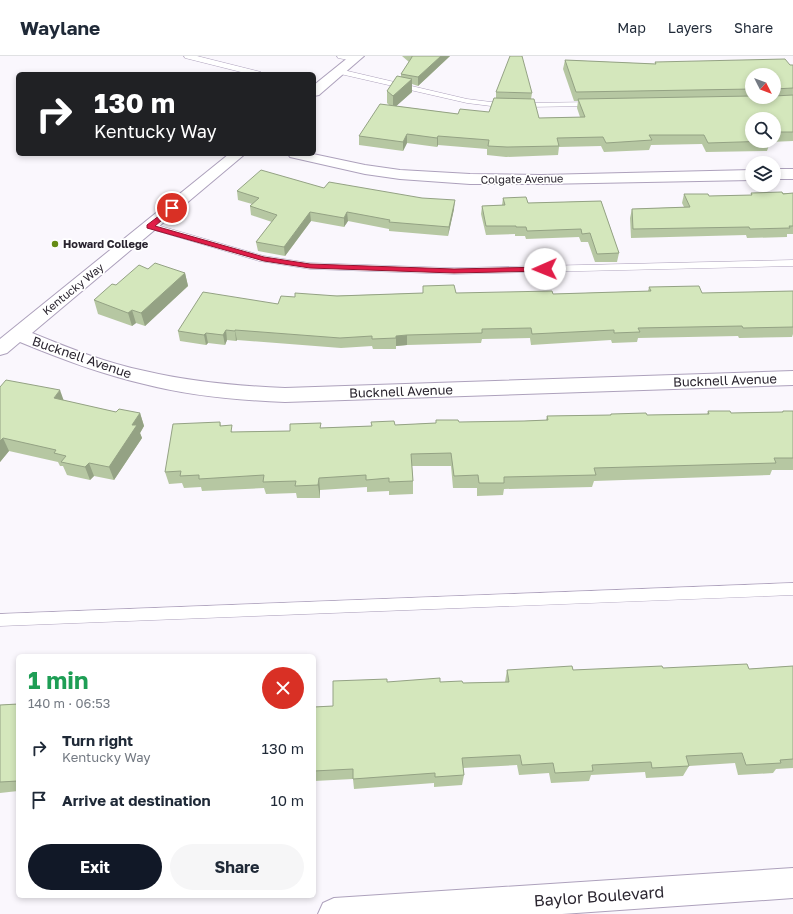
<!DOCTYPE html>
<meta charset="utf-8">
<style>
:root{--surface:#fff;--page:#f6f6f7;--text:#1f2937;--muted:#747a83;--line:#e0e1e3;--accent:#111827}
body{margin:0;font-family:"Golos Text",sans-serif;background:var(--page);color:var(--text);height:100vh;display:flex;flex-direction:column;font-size:15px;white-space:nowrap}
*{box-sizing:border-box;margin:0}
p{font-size:13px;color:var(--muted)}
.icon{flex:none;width:22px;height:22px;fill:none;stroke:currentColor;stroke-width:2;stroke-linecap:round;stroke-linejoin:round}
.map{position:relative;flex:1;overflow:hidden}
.details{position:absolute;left:16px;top:598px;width:300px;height:244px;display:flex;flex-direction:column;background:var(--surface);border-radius:6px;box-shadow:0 2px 6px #0003}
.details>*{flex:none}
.guide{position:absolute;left:16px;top:16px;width:300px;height:84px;border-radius:6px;box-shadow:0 2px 6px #0003;background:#202124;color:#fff;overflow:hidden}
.needle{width:26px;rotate:132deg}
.tools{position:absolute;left:745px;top:12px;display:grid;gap:8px}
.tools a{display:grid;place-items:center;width:36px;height:36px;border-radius:50%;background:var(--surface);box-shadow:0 2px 6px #0003;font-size:20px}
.pin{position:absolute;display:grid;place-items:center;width:34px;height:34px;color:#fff;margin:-17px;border:2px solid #fff;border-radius:50%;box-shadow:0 1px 4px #0007}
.me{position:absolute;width:44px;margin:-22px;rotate:269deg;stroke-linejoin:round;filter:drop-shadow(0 0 3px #0008)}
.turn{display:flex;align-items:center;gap:14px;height:84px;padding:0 12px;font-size:18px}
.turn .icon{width:52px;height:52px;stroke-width:2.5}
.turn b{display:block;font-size:28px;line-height:34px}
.round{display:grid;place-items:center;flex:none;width:42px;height:42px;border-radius:21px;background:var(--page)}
.head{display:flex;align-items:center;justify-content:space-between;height:68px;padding:0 12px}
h1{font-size:24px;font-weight:700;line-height:30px;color:#1e9e55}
.action{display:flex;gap:8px;margin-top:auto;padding:8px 12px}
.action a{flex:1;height:46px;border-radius:24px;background:var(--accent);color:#fff;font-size:16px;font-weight:700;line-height:46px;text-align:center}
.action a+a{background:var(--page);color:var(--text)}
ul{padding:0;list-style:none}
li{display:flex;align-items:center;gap:12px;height:52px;padding:0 12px}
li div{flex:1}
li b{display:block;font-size:15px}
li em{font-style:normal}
header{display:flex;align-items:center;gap:24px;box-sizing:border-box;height:56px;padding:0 20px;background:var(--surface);border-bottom:1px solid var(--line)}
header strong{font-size:19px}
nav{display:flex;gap:22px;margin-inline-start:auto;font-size:14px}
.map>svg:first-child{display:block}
</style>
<header>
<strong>Waylane</strong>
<nav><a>Map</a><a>Layers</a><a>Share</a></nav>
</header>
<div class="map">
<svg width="793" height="858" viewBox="0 0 793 858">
<rect width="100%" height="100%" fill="#faf7fd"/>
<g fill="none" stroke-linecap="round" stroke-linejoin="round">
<defs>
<g id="service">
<polygon points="184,0 197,0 261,16 262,18 249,18 185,2"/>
<polygon points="337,0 351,0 358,3 354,5 338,2"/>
<polygon points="336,13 339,13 467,43 491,46 524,47 595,46 599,48 595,50 524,51 491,50 467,47 336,17"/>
<polygon points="150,167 264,200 310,207 454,212 793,204 793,210 454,218 310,213 259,205 147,172 145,170 147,168"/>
<polygon points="793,527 793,539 0,570 0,558"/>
</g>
<g id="minor">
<polygon points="350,0 364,0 319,39 314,40 314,29"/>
<path d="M229,98H245L32,277C69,292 106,307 145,315C191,326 238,330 285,332L793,315V329L285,346C238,344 190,340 144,328C101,318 61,303 20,286L7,297L0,299V283Z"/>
<polygon points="288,98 313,98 365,109 400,114 470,118 541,119 752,114 752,124 541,128 470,128 400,123 365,118 290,101"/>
<rect x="774" y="113" width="19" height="10"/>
<polygon points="793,812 793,842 562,858 318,858 323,847 334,842"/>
</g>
</defs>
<!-- service casing -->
<use href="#service" stroke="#ada1bc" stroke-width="1"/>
<!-- minor casing -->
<use href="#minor" stroke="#ada1bc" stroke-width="2"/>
<!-- service -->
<use href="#service" fill="#fff" fill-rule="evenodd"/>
<!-- minor -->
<use href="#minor" fill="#fff" fill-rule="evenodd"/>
</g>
<!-- wall -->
<g fill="#b6c7a2" fill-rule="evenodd">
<path d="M402,0H450L418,30L412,28V36L396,50L458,58L489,56L496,42V36L532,37L531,43L539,62L580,61L577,52L578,45H574L563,13L565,4L655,8V6L793,9V85L770,86L767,95L706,96L702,88L651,89L649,94L604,96L601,90L559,91L558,99L506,101L487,99V93L438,89L437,91L407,87L403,95L359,89V80L390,50L387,47V35L401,21V18L409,6ZM752,19H774V41H752ZM774,63V85H752Z"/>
<polygon points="324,132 454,153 448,180 389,175 389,173 348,165 344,171 311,165 285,200 258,195 256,186 272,166 251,159 250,150 252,148 238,144 237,135"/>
<polygon points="751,137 793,137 793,178 787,178 787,181 747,182 746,179 631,182 630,162 632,153 684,151 682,147 684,138 709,140 751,139"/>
<polygon points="503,142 528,147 601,145 619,197 617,206 595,206 588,186 581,186 579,181 526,183 525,180 515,180 515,178 486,179 481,158 482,150 502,149"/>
<polygon points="148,213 185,217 188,230 145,270 136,267 132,270 98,258 94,244 116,229"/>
<polygon points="423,230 456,237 553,238 648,235 649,231 702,237 793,235 793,278 792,281 739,282 738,280 638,282 637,286 612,287 611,284 531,289 530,282 482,283 481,287 407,289 396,290 396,293 373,293 372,290 341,292 237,284 236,285 227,284 225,289 208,287 206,289 180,285 178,275 278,248 295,241 423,237"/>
<polygon points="0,331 116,356 140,357 144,370 140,377 142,382 114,424 94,420 90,424 67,419 63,410 60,410 58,406 9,395 0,406"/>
<polygon points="708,355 731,357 782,356 783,355 793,355 793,414 772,414 770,419 594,425 592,431 504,433 503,439 477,440 477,432 453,432 451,410 412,410 413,425 413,438 389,439 389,435 367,436 367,431 320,434 320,442 297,442 296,437 266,438 264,432 202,435 201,431 184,432 182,427 169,428 165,416 220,366 221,370 233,376 290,375 321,372 395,369 436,367 436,364 459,366 524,365 546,364 547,360 610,359 611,358 647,359 707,358"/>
<polygon points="793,610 793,712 776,713 773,717 738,719 735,707 689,710 683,720 646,722 645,716 591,719 589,725 551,727 549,717 519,719 517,709 463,712 464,719 462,729 434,731 434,727 354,733 353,723 314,725 314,651 333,650 387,626 440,626 463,627 505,626 507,614 573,614 663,612 749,613"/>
<polygon points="18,648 18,735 0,737 0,649"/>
</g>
<!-- shaded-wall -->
<g fill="#94a284">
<polygon points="441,0 450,0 418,30 418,21"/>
<polygon points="412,23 412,36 393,53 393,40"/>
<polygon points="407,78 407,87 403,95 403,86"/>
<polygon points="438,80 438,89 437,91 437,82"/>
<polygon points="455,144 454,153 448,180 449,171"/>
<polygon points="310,156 311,165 285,200 284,191"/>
<polygon points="347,156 348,165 344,171 344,162"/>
<polygon points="185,217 188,230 145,270 141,257"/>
<polygon points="132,254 136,267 132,270 128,257"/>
<polygon points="226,274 227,284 225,289 223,279"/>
<polygon points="235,274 237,284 236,285 235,275"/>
<polygon points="206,277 208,287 206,289 204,279"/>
<polygon points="407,279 407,289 396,290 396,280"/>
<polygon points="60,334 65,348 54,342"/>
<polygon points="140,357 144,370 140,377 142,382 114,424 109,411 132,369"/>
<polygon points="3,382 9,395 0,406 0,385"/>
<polygon points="89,407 94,420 90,424 85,411"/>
<polygon points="319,422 320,434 320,442 318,429"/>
</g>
<!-- building -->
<g fill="#d4e7bc" stroke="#94a284">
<polygon points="412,0 441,0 418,21 401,18 412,1"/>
<polygon points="510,0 522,0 532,37 496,36"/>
<polygon points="785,3 790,9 793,9 793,32 774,33 774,19 752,19 752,33 576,36 565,4 656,8 655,6"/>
<polygon points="397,20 412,23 393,40 387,35"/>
<polygon points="793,39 793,76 774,76 774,63 752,63 752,85 770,85 708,87 704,79 649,79 652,84 606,87 603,81 557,82 559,90 507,91 488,90 489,84 438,80 437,82 407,78 403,86 359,80 380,48 458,58 460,53 489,56 494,42 534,43 539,62 585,61 578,43 752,40 752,41 774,41 774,40"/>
<polygon points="261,114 324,132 329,126 422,142 455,144 449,171 389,166 390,164 347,156 344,162 310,156 284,191 256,186 277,159 250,150 259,142 237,135"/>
<polygon points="782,136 783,138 793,137 793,170 789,170 790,172 750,173 749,171 633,173 632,153 690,151 684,138 708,138 709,140 752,139 751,137"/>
<polygon points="526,141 528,147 601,145 619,197 597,198 590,177 582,178 581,173 527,175 526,171 516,171 516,170 486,170 482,150 505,149 503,142"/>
<polygon points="155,207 185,217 141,257 132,254 128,257 94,244 112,228 116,229 139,209 148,213"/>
<polygon points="454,229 456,237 552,235 553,238 651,235 649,231 699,230 702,237 793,235 793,271 743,272 742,270 638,272 640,276 614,277 614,274 532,278 531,272 482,273 482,277 407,279 396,280 396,282 372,283 372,280 340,282 235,274 235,275 226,274 223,279 206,277 204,279 178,275 203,236 278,248 281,240 295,241 295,237 337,240 423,237 423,230"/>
<polygon points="6,324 60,334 54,342 116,356 119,353 140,357 132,369 137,369 109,411 89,407 85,411 61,406 66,400 54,397 56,394 3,382 0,385 0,331"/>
<polygon points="708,355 730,355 731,357 783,356 783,355 793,355 793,402 774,402 776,407 594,412 596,419 504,421 504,427 479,427 478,419 454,420 451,397 411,398 413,425 389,426 389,422 366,424 366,419 319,422 318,429 295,430 296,425 263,426 264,419 199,423 199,419 180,420 181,415 165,416 173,368 220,366 220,370 232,369 231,376 290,375 290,368 321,367 320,372 372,370 371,366 394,365 395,369 436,367 436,364 458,364 459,366 524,365 548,364 547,360 611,359 611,358 646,357 647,359 709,358"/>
<polygon points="747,608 749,613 793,610 793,703 780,704 781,707 746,709 742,697 686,700 689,710 652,712 651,706 592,709 593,715 555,717 553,707 522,709 520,699 462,702 464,719 435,721 435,717 353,723 353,713 314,715 314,651 333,650 333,625 387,623 387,626 440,622 440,626 462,625 463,627 509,626 507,614 572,610 573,614 662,610 663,612"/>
<polygon points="18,648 18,725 0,726 0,649"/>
</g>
<!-- route -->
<polygon fill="#e11d48" stroke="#92132f" points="172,150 175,152 174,154 155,170 264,201 310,208 454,213 545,211 549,213 545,215 454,217 310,212 264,205 147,172 147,169"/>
<!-- markers -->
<circle fill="#658b14" stroke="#fff" stroke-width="1.5" cx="55" cy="188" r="4"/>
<g text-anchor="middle" stroke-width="3.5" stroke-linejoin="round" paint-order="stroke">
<!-- far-street labels -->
<g font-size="11" fill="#2a252f" stroke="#fff">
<text transform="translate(522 123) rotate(-1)" y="4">Colgate Avenue</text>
<text transform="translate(73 233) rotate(-39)" y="4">Kentucky Way</text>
</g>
<!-- far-poi labels -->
<g font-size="11" font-weight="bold" fill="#2a252f" stroke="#fff" text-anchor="start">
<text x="63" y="192">Howard College</text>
</g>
<!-- street labels -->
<g font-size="13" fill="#2a252f" stroke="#fff">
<text transform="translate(82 301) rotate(19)" y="5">Bucknell Avenue</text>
<text transform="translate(725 324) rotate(-2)" y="5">Bucknell Avenue</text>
<text transform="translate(401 335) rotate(-2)" y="5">Bucknell Avenue</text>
</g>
<!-- near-street labels -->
<g font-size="16" fill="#2a252f" stroke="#fff">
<text transform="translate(599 840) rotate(-4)" y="6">Baylor Boulevard</text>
</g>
</g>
</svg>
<div class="tools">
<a><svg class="needle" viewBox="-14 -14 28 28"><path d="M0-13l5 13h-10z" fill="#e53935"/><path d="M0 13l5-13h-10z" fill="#747a83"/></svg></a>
<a><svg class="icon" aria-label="search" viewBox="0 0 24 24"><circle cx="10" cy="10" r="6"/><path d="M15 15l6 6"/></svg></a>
<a><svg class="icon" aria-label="layers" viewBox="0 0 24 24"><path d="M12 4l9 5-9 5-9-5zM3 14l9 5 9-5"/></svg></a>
</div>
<div class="pin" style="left:172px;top:152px;background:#d93025"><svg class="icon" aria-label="arrive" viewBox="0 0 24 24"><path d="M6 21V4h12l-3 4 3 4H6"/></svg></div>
<svg class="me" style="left:545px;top:213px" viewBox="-20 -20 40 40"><circle r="19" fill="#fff"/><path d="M0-13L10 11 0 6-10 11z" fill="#e11d48"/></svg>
<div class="guide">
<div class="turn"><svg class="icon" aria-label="right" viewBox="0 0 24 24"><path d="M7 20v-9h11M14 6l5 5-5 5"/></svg><div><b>130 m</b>Kentucky Way</div></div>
</div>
<section class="details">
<div class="head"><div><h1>1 min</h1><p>140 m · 06:53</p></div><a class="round" style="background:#d93025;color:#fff"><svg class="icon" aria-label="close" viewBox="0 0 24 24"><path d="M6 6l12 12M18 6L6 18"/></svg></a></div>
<ul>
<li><svg class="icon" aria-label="right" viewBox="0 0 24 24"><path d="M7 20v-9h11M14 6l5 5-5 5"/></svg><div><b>Turn right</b><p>Kentucky Way</p></div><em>130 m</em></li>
<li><svg class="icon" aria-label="arrive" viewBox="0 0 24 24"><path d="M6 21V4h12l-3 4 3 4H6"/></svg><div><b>Arrive at destination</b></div><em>10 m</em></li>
</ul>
<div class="action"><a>Exit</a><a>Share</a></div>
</section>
</div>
